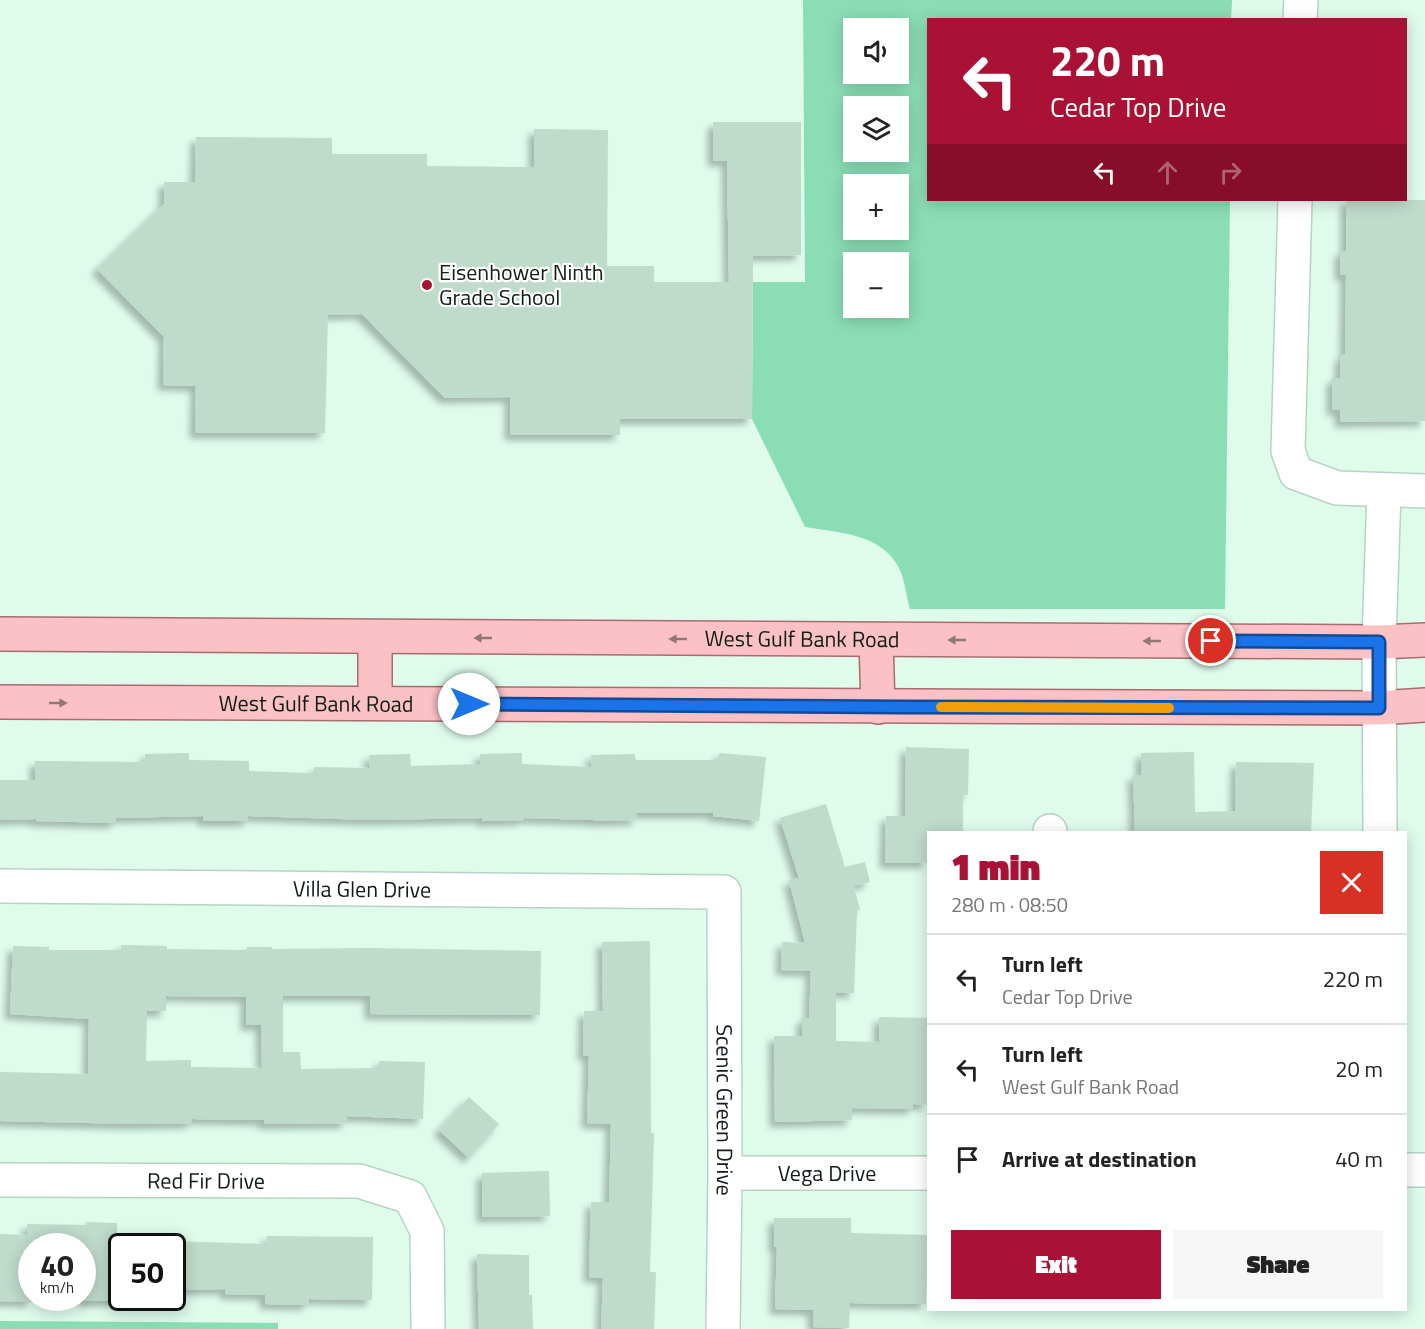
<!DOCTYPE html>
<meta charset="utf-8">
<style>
:root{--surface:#fff;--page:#f6f6f6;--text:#222;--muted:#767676;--line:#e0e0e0;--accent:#a91235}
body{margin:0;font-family:"Titillium Web",sans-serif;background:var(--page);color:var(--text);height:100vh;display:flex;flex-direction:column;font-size:22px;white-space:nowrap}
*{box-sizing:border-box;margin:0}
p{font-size:20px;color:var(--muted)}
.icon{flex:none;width:33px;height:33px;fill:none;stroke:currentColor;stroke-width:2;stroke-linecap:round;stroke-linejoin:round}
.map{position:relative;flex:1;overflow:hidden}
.details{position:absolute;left:927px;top:831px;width:480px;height:480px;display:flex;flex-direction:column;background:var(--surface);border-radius:0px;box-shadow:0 3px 15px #0003}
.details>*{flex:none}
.top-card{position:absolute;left:927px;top:18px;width:480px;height:183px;border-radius:0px;box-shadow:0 3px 15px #0003;background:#a91235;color:#fff;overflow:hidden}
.controls{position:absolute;left:843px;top:18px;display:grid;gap:12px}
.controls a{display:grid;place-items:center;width:66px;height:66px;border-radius:0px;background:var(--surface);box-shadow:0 3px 15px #0003;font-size:30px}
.speed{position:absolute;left:18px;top:1233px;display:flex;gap:12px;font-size:30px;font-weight:700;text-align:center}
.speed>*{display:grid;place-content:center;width:78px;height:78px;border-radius:50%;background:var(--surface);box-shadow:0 3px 15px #0003;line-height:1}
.speed small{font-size:15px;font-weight:400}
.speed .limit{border:3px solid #111;border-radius:9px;background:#fff;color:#111}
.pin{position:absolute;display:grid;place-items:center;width:51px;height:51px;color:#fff;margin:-26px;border:3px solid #fff;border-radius:50%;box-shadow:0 2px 6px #0007}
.me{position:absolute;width:66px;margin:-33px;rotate:90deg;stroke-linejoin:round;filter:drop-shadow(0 0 4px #0008)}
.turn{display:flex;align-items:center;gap:21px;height:126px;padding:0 24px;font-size:27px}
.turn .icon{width:78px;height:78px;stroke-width:2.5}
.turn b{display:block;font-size:42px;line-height:51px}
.lanes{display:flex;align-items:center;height:57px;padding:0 24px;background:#0003;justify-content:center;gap:30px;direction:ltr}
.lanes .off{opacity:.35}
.round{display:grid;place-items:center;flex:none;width:63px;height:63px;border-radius:0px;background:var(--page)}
.summary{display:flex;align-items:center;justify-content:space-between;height:102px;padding:0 24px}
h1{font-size:36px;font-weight:800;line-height:45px;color:var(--accent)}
.primary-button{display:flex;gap:12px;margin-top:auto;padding:12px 24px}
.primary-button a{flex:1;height:69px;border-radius:0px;background:var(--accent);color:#fff;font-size:24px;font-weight:800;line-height:69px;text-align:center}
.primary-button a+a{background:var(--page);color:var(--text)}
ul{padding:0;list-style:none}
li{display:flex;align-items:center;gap:18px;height:90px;padding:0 24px;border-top:2px solid var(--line)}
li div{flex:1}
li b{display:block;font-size:22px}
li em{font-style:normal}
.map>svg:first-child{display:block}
</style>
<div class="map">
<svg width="1425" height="1329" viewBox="0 0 1425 1329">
<defs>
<filter id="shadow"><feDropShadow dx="-5.5" dy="5.5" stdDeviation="3" flood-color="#0004"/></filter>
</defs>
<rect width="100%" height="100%" fill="#defbec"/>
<!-- green -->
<g fill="#8bddb6" fill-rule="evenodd">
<path d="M803,0H1232L1231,19L928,20V200H1230L1225,609H910C906,596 905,580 899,568C881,533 839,533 805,527L752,419L753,282H805ZM854,28H898V74H854ZM854,106H898V152H854ZM854,184H898V230H854ZM854,262H898V308H854Z"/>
<polygon points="0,1321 278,1323 278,1329 0,1329"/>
</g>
<!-- building -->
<g fill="#bfdbcc" fill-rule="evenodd" filter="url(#shadow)">
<polygon points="713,122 801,122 801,255 753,256 752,419 620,419 620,435 510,435 510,397 445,398 362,314 328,315 325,433 195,433 196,386 163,385 164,337 97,269 164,204 164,182 195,182 196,137 332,138 332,154 427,154 427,166 534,167 534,129 608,130 607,266 654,266 654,282 729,282 727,161 713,161"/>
<polygon points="1346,200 1425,200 1425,421 1340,422 1340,410 1332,410 1332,378 1340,378 1340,357 1345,354 1346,275 1340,275 1340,251 1346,251"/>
<polygon points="906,747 969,749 968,795 963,795 963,832 928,832 928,863 885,863 886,816 905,816"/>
<polygon points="1194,752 1195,812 1235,811 1236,762 1314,763 1311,832 1135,832 1133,775 1141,775 1141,753"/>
<polygon points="189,753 189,760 249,761 249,771 313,773 314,767 370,768 369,755 410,754 411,766 480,764 480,754 522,753 522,764 592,767 591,755 635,754 636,760 718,760 719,753 766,757 759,821 713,816 713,813 637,813 637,820 593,821 593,820 524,818 524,820 482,821 482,818 371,820 248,816 248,821 203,821 203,816 116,818 116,823 36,821 36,819 0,820 0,780 35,780 35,761 145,762 145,754"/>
<polygon points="826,804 845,867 865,862 870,882 854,886 860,910 857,911 854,993 836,992 836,1041 879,1042 879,1017 928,1018 928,1105 913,1104 913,1109 852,1108 852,1120 775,1122 774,1036 802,1036 802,1018 809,1018 811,971 781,970 782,942 805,943 789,880 799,878 780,818"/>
<polygon points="650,941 651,1133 654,1133 650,1272 656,1272 654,1329 601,1329 603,1278 589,1277 591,1202 609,1202 611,1124 587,1123 589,1056 583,1055 584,1011 603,1011 602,942"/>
<path d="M121,945L167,946V949L247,950V947H272V949L370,948L541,951L540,1015L370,1014V996H283V1052H300L301,1069L379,1068V1061L425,1062L423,1119L346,1116L347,1123L264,1124V1120L192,1119V1123L133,1124L0,1121V1072L88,1074L89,1019L10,1014L13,946L49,947V950H121ZM166,996L246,997V1025H261L262,1068L191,1067V1060L146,1061L147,1011H166Z"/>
<polygon points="469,1097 499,1124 469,1158 439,1130"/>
<polygon points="549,1171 550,1216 482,1217 482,1173"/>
<polygon points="774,1218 851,1218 851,1233 928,1235 926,1304 850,1303 849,1328 813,1327 813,1310 775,1309 777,1247 774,1247"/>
<polygon points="86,1222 117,1223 117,1240 122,1240 122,1301 84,1301 85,1246 32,1246 32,1302 0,1301 0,1234 27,1235 27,1224 86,1225"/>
<polygon points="267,1236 373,1237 372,1300 309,1299 308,1305 265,1304 265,1295 225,1294 226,1289 172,1290 172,1241 266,1244"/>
<polygon points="477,1254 529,1255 529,1295 532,1295 533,1329 479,1329"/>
</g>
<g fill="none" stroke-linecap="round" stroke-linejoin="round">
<defs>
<g id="minor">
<polyline points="1300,20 1301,0"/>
<polyline points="1295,200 1288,451 1296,473 1337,488 1425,491"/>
<polyline points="1050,831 1050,832"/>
<polyline points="1380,832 1379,642 1384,491"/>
<path id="s1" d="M0,886L724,892L725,1173L723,1329"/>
<polyline points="1406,1170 1425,1170"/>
<path id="s2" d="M725,1173H928"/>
<path id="s3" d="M0,1180L359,1181L410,1197L427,1231L428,1329"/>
</g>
<g id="major">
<path id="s4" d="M0,634L1379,642L1425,640"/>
<polyline points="375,638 375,703"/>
<polyline points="876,640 878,707"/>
<path id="s5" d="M0,702L1379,708L1425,705"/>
</g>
</defs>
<!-- minor casing -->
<use href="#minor" stroke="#b6d3c4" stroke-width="36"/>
<!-- major casing -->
<use href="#major" stroke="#a86c6d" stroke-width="36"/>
<!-- minor -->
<use href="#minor" stroke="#fff" stroke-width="33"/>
<!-- major -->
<use href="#major" stroke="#fbc1c4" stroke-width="33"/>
</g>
<!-- one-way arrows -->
<defs><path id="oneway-solid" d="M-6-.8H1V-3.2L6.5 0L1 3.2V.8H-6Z" transform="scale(1.5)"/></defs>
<g fill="#927776">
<use href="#oneway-solid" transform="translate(483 638) rotate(-180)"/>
<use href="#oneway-solid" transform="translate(678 639) rotate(-180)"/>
<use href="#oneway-solid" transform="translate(957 640) rotate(-180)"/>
<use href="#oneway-solid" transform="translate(1152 641) rotate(-180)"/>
<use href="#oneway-solid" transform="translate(58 703)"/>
</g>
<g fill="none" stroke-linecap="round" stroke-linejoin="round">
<defs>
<polyline id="route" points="469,704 901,707 1379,708 1379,642 1211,641"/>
</defs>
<!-- route casing -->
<use href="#route" stroke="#114b97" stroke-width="15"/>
<!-- route -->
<use href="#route" stroke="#1a73e8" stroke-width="10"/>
<!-- slow -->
<polyline stroke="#f59e0b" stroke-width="10" points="941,707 1169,708"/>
</g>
<!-- markers -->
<circle fill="#a91235" stroke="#fff" stroke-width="2" cx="427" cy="285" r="6"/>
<g text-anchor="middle" stroke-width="4.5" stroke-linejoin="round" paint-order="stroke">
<!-- poi labels -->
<g font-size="22" fill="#121d17" stroke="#fff" text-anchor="start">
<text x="439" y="280">Eisenhower Ninth<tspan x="439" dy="25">Grade School</tspan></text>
</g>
<!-- street labels -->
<g font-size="22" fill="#121d17" stroke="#fff">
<text dy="8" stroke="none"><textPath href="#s4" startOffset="802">West Gulf Bank Road</textPath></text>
<text dy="8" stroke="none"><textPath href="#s5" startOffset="316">West Gulf Bank Road</textPath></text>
<text dy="8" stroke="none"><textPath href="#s1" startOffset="362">Villa Glen Drive</textPath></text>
<text dy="8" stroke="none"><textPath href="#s1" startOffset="942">Scenic Green Drive</textPath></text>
<text dy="8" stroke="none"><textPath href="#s2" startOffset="102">Vega Drive</textPath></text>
<text dy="8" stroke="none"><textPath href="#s3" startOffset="206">Red Fir Drive</textPath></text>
</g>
</g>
</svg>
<div class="controls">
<a><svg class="icon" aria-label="sound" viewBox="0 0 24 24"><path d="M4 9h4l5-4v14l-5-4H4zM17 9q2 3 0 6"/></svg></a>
<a><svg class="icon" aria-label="layers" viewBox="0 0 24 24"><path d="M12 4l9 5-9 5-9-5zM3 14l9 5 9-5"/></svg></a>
<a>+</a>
<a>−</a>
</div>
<div class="speed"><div>40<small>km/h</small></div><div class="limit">50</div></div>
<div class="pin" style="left:1211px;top:641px;background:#d93025"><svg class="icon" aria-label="arrive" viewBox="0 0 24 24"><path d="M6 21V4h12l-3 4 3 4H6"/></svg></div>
<svg class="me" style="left:469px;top:704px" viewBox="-20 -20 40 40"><circle r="19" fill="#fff"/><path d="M0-13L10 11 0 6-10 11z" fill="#1a73e8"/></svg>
<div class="top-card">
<div class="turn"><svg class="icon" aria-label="left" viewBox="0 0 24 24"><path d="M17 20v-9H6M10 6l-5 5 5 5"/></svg><div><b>220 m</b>Cedar Top Drive</div></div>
<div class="lanes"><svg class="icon" aria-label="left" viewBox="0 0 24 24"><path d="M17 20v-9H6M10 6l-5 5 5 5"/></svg><svg class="icon off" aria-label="ahead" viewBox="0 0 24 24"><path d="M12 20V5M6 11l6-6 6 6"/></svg><svg class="icon off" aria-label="right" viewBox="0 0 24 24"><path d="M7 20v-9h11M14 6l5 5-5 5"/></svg></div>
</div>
<section class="details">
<div class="summary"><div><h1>1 min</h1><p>280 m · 08:50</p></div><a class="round" style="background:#d93025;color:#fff"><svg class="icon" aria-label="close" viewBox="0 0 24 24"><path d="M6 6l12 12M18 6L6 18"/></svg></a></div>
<ul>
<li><svg class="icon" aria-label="left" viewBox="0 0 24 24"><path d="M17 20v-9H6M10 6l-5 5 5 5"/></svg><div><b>Turn left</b><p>Cedar Top Drive</p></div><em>220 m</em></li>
<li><svg class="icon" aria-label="left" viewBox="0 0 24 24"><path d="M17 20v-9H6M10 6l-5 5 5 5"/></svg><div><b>Turn left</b><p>West Gulf Bank Road</p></div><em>20 m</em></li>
<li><svg class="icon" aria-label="arrive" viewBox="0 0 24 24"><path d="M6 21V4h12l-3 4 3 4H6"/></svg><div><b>Arrive at destination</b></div><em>40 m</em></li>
</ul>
<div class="primary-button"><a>Exit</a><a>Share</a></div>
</section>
</div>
